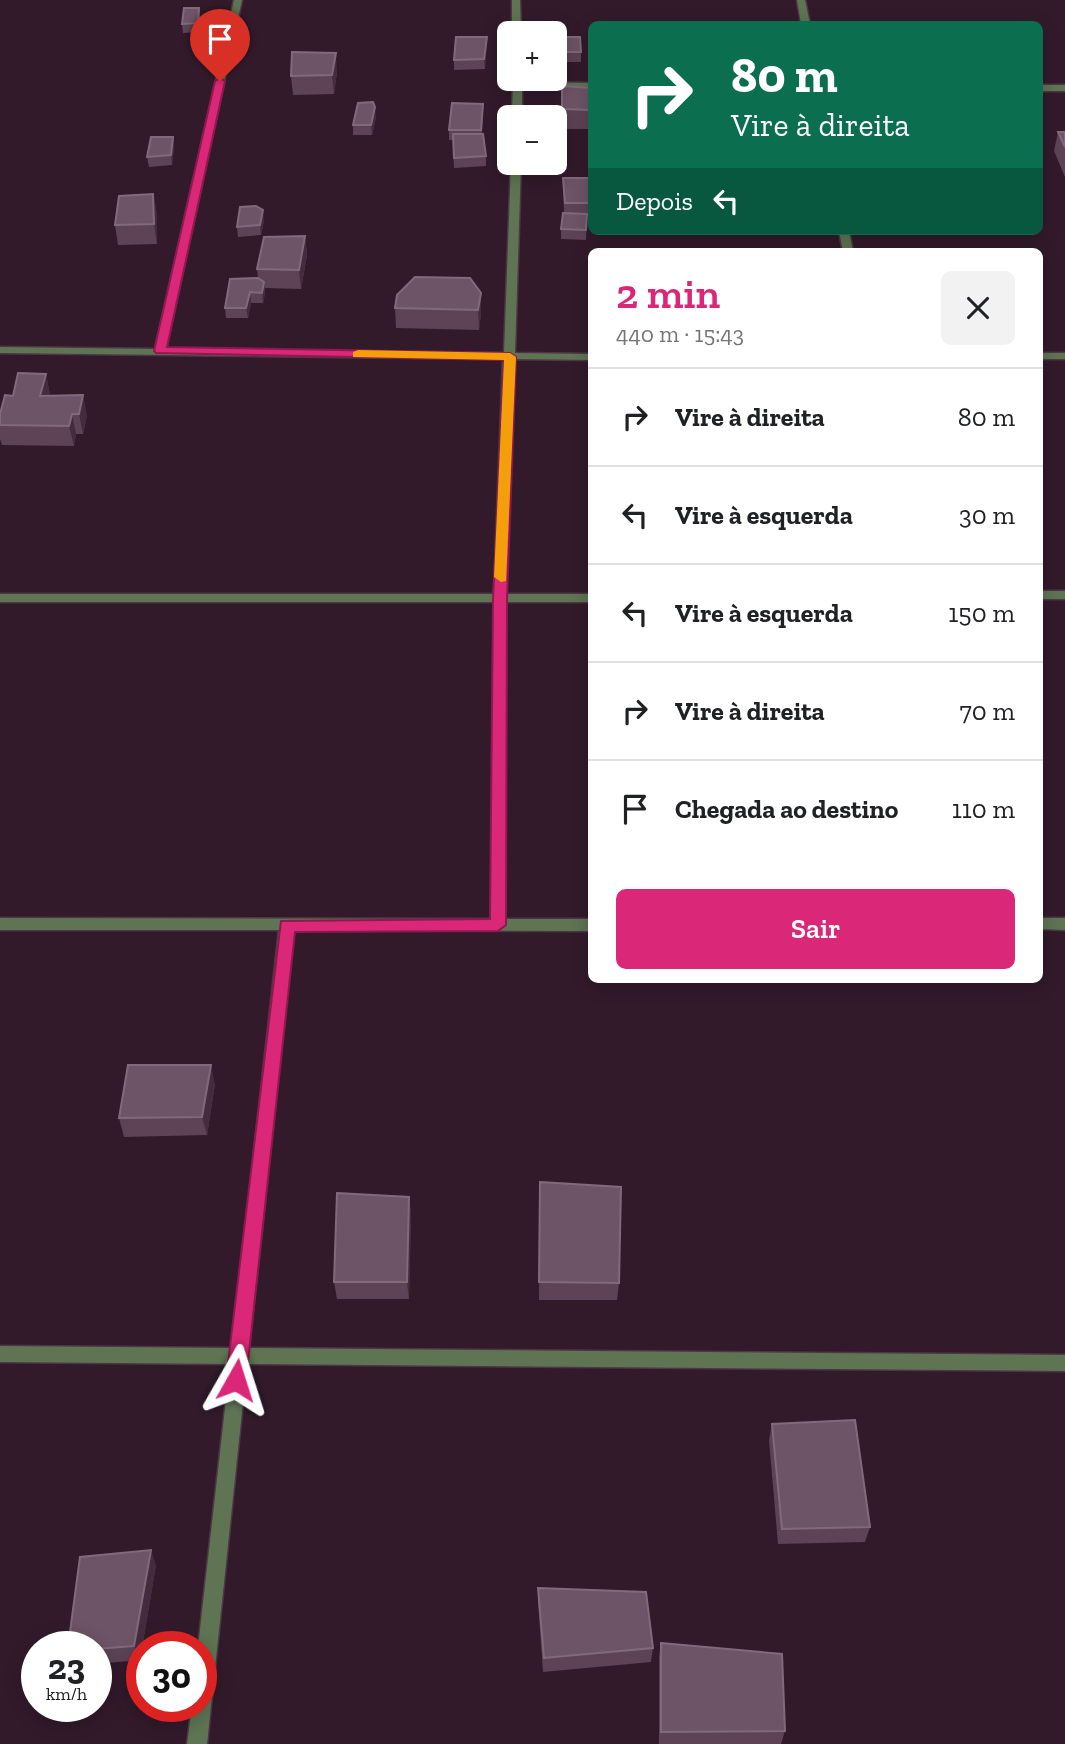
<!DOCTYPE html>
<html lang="pt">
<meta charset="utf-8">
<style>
:root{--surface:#fff;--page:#f2f2f2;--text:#202124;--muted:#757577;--line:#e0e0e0;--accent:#db2777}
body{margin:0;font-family:"Zilla Slab",serif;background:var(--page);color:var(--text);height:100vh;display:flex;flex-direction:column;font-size:26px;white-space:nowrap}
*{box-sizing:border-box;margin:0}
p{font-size:23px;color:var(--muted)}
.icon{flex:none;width:38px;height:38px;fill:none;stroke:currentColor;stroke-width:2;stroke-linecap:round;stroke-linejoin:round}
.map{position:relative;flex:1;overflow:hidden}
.panel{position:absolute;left:588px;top:248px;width:455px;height:735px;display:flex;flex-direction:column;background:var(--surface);border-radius:10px;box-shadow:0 4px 18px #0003}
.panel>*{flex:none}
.banner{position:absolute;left:588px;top:21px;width:455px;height:214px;border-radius:10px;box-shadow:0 4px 18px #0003;background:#0b6e4f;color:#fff;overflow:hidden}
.buttons{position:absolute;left:497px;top:21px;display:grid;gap:14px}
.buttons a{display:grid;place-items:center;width:70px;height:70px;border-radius:10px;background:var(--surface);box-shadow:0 4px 18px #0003;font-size:35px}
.speed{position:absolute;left:21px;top:1631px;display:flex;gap:14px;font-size:35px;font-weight:700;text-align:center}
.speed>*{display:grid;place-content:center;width:91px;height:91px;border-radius:50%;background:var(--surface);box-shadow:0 4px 18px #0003;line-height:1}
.speed small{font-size:18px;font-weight:400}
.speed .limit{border:10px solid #d22;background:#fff;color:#111}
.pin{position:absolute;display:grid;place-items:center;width:60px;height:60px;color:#fff;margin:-72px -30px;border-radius:50% 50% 50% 0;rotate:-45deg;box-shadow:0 0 7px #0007}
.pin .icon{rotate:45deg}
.me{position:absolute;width:77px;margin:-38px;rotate:6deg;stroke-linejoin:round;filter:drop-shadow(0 0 5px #0008)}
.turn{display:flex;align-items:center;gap:24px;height:147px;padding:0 28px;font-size:32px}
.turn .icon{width:91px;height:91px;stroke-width:2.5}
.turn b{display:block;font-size:49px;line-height:60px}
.then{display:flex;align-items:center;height:66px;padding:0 28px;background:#0003;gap:14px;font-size:26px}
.round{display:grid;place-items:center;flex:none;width:74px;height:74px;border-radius:10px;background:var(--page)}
.summary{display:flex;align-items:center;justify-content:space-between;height:119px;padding:0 28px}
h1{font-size:42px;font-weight:600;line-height:52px;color:var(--accent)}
.cta{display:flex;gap:14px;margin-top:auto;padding:14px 28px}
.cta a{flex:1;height:80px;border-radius:10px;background:var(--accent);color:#fff;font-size:28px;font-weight:600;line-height:80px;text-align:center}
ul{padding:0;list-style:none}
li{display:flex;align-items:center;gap:21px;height:98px;padding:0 28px;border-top:2px solid var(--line)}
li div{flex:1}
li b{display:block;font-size:26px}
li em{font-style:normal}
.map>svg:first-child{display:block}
</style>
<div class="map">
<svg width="1065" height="1744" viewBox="0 0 1065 1744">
<rect width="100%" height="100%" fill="#321a2b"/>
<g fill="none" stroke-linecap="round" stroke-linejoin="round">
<defs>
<g id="street">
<polygon points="234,0 242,0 166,349 504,353 511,163 521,163 515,353 592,354 592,360 514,359 506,594 592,594 592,602 506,602 505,919 592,919 592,931 294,930 249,1348 1065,1355 1065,1371 247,1364 207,1744 187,1744 192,1706 201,1706 201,1647 198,1647 230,1364 0,1362 0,1346 232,1348 279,930 0,930 0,918 491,919 494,602 0,602 0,594 494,594 503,359 0,353 0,347 155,349"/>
<polygon points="512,0 520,0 521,33 512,33"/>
<polygon points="797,0 805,0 810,24 801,24"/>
<polygon points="513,79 523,79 523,82 592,83 592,89 522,88 522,117 512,117"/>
<rect x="1040" y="85" width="25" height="6"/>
<polygon points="839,231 849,231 853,252 843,252"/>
<rect x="1040" y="353" width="25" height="6"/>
<rect x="1040" y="591" width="25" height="8"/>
<polygon points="1040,918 1065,918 1065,930 1040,929"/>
</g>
</defs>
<!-- street casing -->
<use href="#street" stroke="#4d3646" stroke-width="3"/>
<!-- street -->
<use href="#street" fill="#5e7453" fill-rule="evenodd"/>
</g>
<!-- wall -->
<g fill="#5d4355">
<polygon points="199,8 200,18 200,32 183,33 182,24"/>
<polygon points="487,37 485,69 454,70 454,60"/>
<polygon points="564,37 581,52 581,62 566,62"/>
<polygon points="337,72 334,94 293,95 291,76"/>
<polygon points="562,86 592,88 592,129 561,129"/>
<polygon points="483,114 482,134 486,156 486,166 454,168 453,140 449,140 449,130"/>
<polygon points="376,117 372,135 353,135 353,125"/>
<polygon points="1058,132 1065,132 1065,177 1054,151"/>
<polygon points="173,137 174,147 172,165 149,167 147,157"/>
<polygon points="563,178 592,178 592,213 576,213 587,214 586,240 561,239 561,229 564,213"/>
<polygon points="157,213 157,244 118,245 115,225"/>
<polygon points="264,221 261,235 238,237 237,227"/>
<polygon points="305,236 307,255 301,289 265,288 265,293 263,303 251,303 248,318 226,318 225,308 258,278 257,269"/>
<polygon points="481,293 481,313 479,330 396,328 395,308"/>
<polygon points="46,374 50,396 87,415 83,434 76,434 74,446 2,445 0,439 0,414 13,396"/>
<polygon points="215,1084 207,1135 124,1137 119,1118"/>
<polygon points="540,1182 619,1283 617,1300 539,1300"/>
<polygon points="409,1197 411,1214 409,1299 337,1299 334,1282"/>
<polygon points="772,1424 870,1527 865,1542 778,1544 769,1440"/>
<polygon points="156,1565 140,1660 96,1664 96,1647"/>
<polygon points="538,1588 653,1648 651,1662 543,1672 538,1602"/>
<polygon points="661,1643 785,1731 781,1744 659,1744 659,1657"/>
</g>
<!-- shaded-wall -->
<g fill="#452b3e">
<polygon points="487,37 487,47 485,69 484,59"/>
<polygon points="336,53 337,72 334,94 332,75"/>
<polygon points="375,107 376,117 372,135 371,125"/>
<polygon points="173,137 174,147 172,165 171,155"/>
<polygon points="153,194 157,213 157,244 154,224"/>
<polygon points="263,210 264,221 261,235 260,225"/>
<polygon points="305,236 307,255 301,289 299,270"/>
<polygon points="264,282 265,293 263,303 262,293"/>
<polygon points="250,292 251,303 248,318 246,308"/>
<polygon points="481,293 481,313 479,330 478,310"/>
<polygon points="46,374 50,394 45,416 40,396"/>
<polygon points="83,395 87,415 83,434 79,414"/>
<polygon points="72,414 76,434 74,446 69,426"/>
<polygon points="211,1065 215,1084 207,1135 202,1117"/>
<polygon points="409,1197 411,1214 409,1299 407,1282"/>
<polygon points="151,1550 156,1565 140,1660 134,1646"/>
</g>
<!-- building -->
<g fill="#6d5466" stroke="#826a7b" stroke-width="2">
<polygon points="184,8 199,8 198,23 182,24"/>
<polygon points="456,37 487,37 484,59 454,60"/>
<polygon points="564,37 580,37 581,52 566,52"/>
<polygon points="292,52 336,53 332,75 291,76"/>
<polygon points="562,86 592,88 592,110 562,109"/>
<polygon points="373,102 375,107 371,125 353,125 358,103"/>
<polygon points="452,103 483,104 481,130 449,130"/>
<polygon points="1058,132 1065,132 1065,147"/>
<polygon points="453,134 483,134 486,156 454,158"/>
<polygon points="151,137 173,137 171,155 147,157"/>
<polygon points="563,178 592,178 592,203 565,203"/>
<polygon points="153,194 154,224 115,225 119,196"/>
<polygon points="256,206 263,210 260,225 237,227 240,207"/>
<polygon points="563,213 587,214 586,230 561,229"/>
<polygon points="305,236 299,270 257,269 264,237"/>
<polygon points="415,277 470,278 481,293 478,310 395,308 397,295"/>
<polygon points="258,278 264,282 262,293 250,292 246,308 225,308 230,279"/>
<polygon points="18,373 46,374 40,396 83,395 79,414 72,414 69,426 0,425 0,414 5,395 13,396"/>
<polygon points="128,1065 211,1065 202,1117 119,1118"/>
<polygon points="540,1182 621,1187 619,1283 539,1282"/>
<polygon points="337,1193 409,1197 407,1282 334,1282"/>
<polygon points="855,1420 870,1527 782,1529 772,1424"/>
<polygon points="151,1550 134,1646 96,1649 96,1647 68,1647 80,1557"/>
<polygon points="538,1588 646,1592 653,1648 544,1658"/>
<polygon points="661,1643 782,1654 785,1731 661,1732"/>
</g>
<!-- route -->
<polygon fill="#db2777" stroke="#8e194d" stroke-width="2" points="220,78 225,81 167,347 510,353 516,357 507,599 506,925 498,931 295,932 246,1380 243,1387 236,1389 229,1387 226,1380 281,921 490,919 493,599 504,360 156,353 154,351 215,81"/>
<!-- slow -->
<polygon fill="#f59e0b" points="358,350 510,353 516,357 506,581 501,582 494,577 504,360 353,357 353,352"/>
</svg>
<div class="buttons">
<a>+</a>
<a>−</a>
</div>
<div class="speed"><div>23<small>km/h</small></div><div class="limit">30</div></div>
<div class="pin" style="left:220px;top:81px;background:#d93025"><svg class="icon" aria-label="arrive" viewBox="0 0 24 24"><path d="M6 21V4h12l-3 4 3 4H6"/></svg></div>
<svg class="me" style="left:236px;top:1380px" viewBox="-20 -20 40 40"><path d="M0-17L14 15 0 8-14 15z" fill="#db2777" stroke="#fff" stroke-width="4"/></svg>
<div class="banner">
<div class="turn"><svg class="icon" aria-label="right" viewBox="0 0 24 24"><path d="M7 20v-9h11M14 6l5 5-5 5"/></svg><div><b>80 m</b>Vire à direita</div></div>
<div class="then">Depois<svg class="icon" aria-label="left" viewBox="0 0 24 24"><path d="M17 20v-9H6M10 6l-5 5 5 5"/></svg></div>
</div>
<section class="panel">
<div class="summary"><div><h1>2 min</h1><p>440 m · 15:43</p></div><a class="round"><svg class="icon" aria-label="close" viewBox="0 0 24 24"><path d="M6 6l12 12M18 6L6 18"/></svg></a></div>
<ul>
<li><svg class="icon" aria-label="right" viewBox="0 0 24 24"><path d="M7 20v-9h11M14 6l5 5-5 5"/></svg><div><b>Vire à direita</b></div><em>80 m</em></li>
<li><svg class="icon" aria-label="left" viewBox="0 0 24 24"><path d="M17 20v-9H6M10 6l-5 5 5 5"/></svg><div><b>Vire à esquerda</b></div><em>30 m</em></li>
<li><svg class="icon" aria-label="left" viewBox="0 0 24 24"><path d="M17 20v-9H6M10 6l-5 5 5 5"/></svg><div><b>Vire à esquerda</b></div><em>150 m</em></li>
<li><svg class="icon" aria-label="right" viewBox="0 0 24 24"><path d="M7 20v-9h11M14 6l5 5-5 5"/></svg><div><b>Vire à direita</b></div><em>70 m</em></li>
<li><svg class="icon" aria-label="arrive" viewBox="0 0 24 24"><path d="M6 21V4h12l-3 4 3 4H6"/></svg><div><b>Chegada ao destino</b></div><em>110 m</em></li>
</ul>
<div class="cta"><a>Sair</a></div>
</section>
</div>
